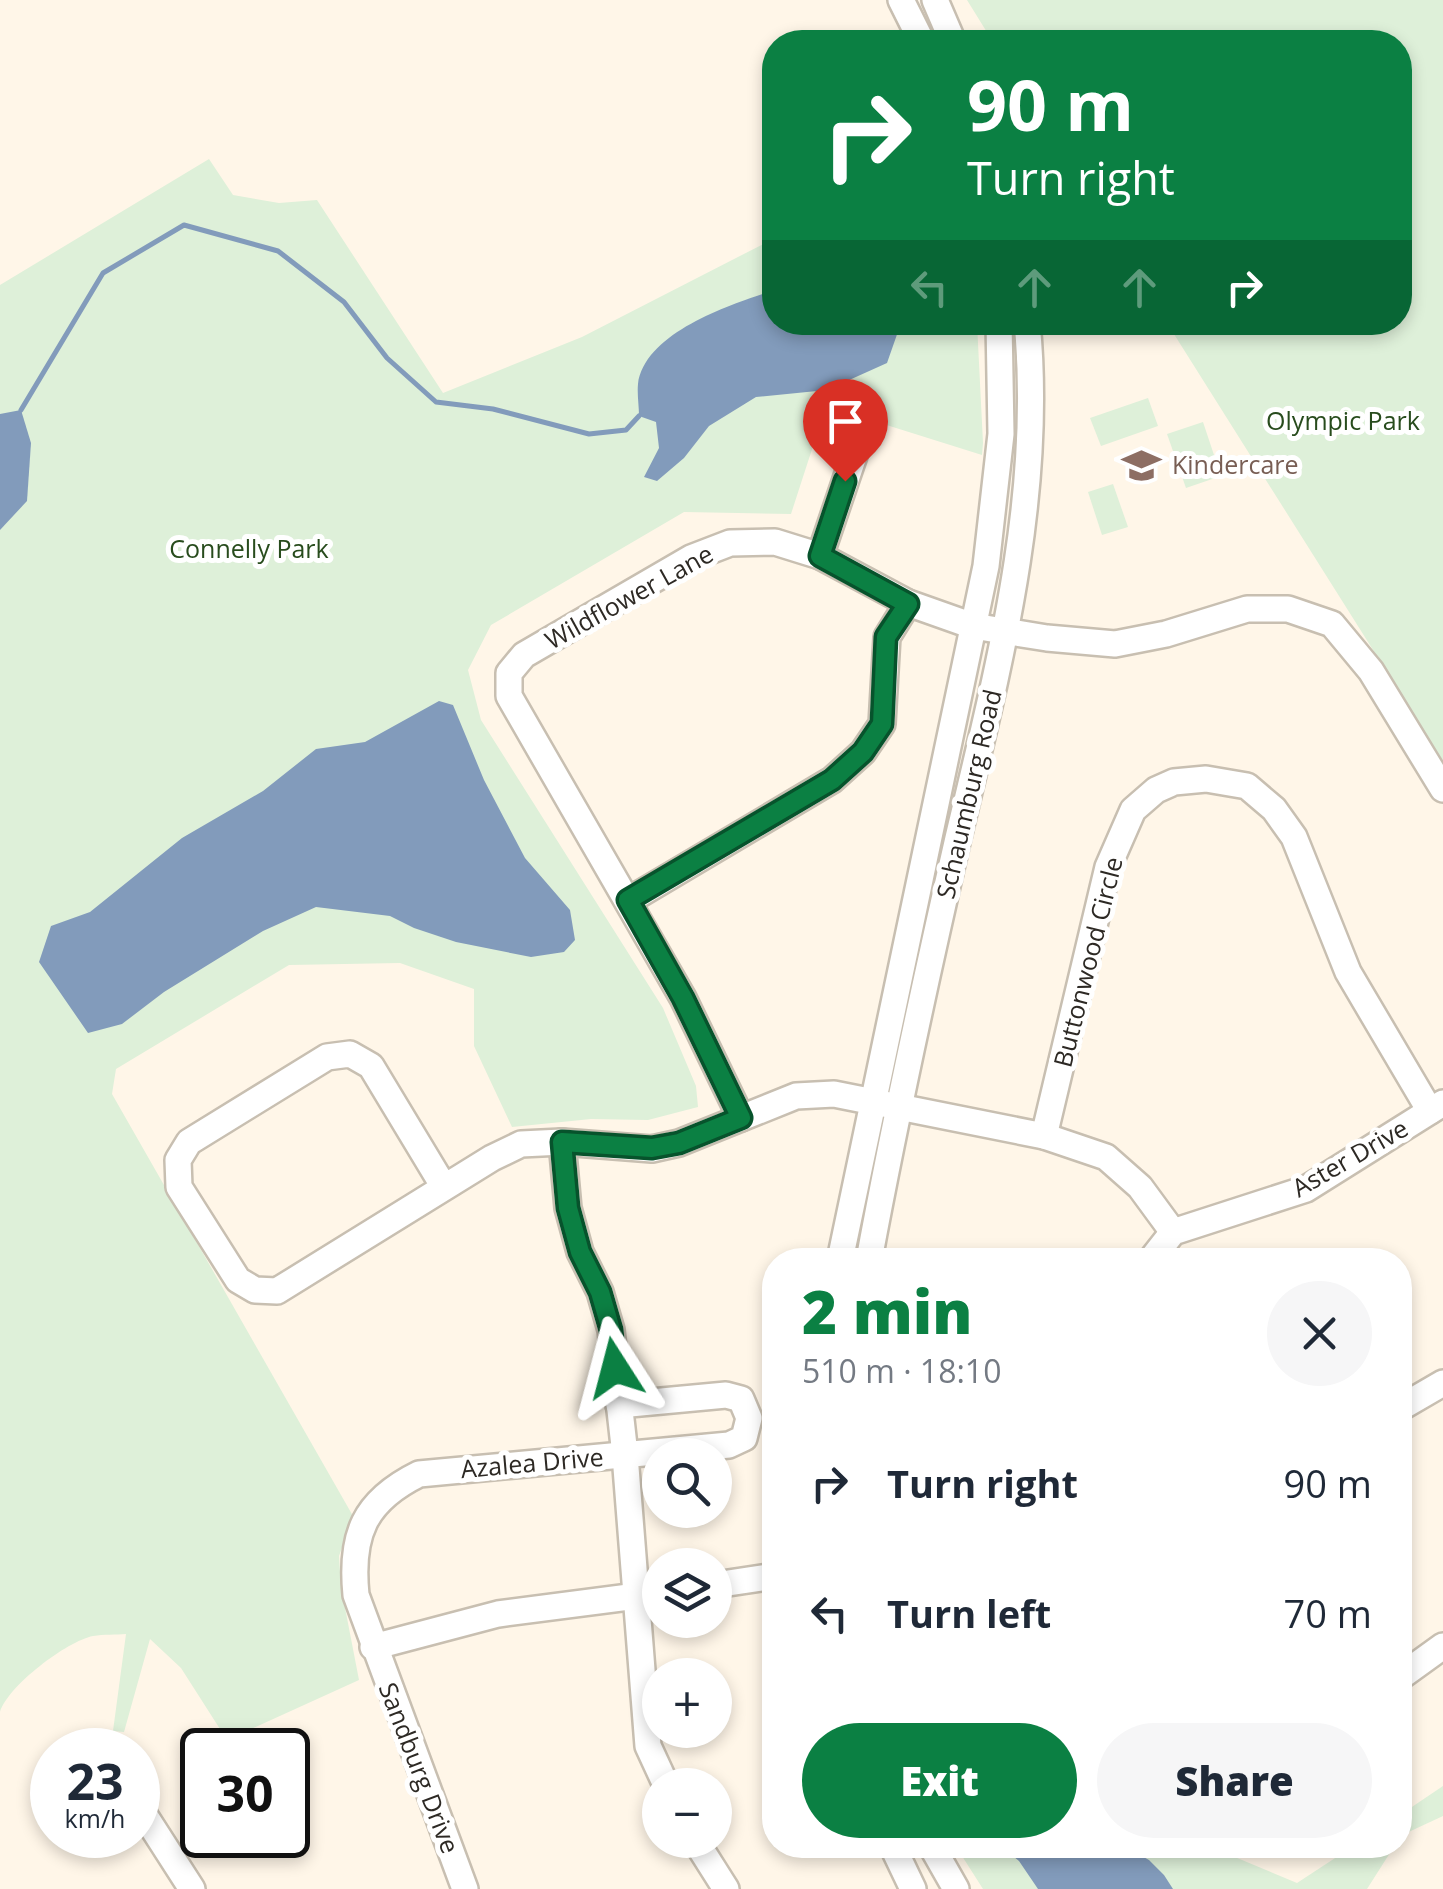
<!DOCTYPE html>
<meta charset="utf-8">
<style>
:root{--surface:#fff;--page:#f6f6f7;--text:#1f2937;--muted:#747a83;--accent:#0b8043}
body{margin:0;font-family:"Open Sans",sans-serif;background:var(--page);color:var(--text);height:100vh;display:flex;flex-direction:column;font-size:38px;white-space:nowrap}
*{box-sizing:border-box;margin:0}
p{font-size:32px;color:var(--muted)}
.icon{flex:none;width:55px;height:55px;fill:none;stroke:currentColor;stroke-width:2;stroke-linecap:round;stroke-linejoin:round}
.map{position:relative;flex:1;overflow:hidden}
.side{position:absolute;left:762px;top:1248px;width:650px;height:610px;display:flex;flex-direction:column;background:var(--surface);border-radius:40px;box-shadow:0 5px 15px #0003}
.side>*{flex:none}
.hud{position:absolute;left:762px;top:30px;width:650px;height:305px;border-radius:40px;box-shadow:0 5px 15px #0003;background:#0b8043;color:#fff;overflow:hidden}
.controls{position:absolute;left:642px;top:1438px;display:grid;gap:20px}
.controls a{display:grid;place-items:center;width:90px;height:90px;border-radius:50%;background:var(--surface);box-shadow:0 5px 15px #0003;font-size:50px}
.speed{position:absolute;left:30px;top:1728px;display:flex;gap:20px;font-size:50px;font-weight:700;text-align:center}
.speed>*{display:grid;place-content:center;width:130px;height:130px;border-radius:50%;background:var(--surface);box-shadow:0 5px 15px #0003;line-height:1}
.speed small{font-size:25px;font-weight:400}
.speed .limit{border:5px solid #111;border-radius:15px;background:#fff;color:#111}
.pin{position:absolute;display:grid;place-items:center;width:85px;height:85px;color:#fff;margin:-102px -42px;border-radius:50% 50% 50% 0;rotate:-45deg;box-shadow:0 0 10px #0007}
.pin .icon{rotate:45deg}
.me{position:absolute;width:110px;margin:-55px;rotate:351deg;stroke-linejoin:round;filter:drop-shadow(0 0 8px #0008)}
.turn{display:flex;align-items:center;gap:35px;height:210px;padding:0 40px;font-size:45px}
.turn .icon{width:130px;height:130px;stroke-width:2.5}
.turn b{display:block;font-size:70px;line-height:85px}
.lanes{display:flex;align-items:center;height:95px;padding:0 40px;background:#0003;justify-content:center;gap:50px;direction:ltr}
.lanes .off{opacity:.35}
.round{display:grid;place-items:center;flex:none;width:105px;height:105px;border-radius:52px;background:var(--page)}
.overview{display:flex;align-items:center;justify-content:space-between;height:170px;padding:0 40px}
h1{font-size:60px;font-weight:800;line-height:75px;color:var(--accent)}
.primary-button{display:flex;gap:20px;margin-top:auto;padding:20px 40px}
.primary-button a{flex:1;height:115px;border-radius:60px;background:var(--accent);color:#fff;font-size:40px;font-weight:800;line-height:115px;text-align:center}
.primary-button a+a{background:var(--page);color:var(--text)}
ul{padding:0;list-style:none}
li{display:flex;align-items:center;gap:30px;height:130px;padding:0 40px}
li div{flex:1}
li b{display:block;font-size:38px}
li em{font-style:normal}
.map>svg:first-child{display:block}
</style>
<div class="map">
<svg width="1443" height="1889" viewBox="0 0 1443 1889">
<rect width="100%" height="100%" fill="#fff6e8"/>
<!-- green -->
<g fill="#def0d9">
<polygon points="967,0 1443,0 1443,761 1167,323 1400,322 1400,42 993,42"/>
<path d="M209,159L233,195L279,203L317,200L443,393L582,337L775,238V322L977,323L983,443L982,455L826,406L791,514L684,512L491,625L468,670L481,720L663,1008L696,1086L698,1107L648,1120L591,1119L512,1127L474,1046V989L400,963L289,965L116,1069L112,1094L353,1516L339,1556L341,1587L359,1680L227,1740L181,1668L150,1639L124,1732L113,1731L126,1634C116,1635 104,1634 93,1636C67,1641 8,1686 0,1712V285Z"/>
<polygon points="1148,398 1158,426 1101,446 1090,418"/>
<polygon points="1203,422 1221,476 1186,488 1167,434"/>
<polygon points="1113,484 1128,527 1102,535 1088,492"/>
<polygon points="1443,1786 1443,1816 1400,1836 1400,1815"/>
<polygon points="955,1845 1206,1845 1297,1883 1355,1845 1395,1845 1367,1889 983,1889"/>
</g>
<!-- water -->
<g fill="#829bbb">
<path d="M775,290V322L901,323L887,363L827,390L756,397L709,426L684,458L657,481L644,477L659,448L656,422L639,416C639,406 637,394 638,384C645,332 732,304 775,290Z"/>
<polygon points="21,410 31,443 27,501 0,530 0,414"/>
<polygon points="439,701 453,705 484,780 525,858 570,910 575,940 564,952 531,957 456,942 414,928 390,916 316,907 263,931 164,992 122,1024 88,1033 39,962 51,926 90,912 182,838 263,791 316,749 365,742"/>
<polygon points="1000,1845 1122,1845 1149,1860 1164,1875 1173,1889 1038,1889 1019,1861"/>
</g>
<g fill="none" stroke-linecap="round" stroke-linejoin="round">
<!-- stream -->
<polyline stroke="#829bbb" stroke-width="5" points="21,410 103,273 184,225 278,251 344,302 387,358 436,402 493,409 589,434 626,430 639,416"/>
<defs>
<g id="minor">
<polyline points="901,0 922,42"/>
<polyline points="935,0 953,42"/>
<polyline points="820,556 858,444"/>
<polyline points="628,901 832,780 863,752 882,724 887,637 908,603"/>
<polyline points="741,1118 683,998 509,696 509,673 524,655 691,558 730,543 775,542 820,556 908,603 973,626 1047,638 1115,644 1166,634 1247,609 1288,609 1332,624 1371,671 1443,789"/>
<polyline points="1044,1136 1108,867 1133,810 1156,790 1174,782 1206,779 1247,786 1274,809 1294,837 1348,972 1430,1111"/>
<polyline points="562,1142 568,1208 580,1252 600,1292 611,1330 625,1455 648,1746 666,1785"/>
<polyline points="444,1187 371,1066 350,1054 327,1057 189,1142 178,1160 179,1187 238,1280 255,1290 277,1291 492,1158 521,1144 562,1142 652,1149 679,1143 796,1096 834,1094 1044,1136 1106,1157 1140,1187 1173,1232"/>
<polyline points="840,1260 986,566 1001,434 999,322"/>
<path d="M869,1260C895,1119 926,978 958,838C998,669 1044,498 1027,322"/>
<polyline points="1151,1260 1173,1232 1306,1189 1443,1103"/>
<polyline points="1400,1408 1443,1383"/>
<polyline points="715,1585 775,1576"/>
<polyline points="373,1647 498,1614 660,1593"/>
<polyline points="1400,1677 1443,1646"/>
<polyline points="138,1805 192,1889"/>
<polyline points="695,1840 726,1889"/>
<polyline points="892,1845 913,1889"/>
<polyline points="931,1845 956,1889"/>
<path d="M465,1889L356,1595C350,1535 364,1501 419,1474L729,1445L744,1438L749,1418L741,1399L726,1395L619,1405"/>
</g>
</defs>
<!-- minor casing -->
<use href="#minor" stroke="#c8bfb1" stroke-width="30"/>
<!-- minor -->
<use href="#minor" stroke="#fff" stroke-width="25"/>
</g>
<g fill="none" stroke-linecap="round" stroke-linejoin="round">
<defs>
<polyline id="route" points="615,1368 611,1330 600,1292 580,1252 568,1208 562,1142 652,1148 679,1143 741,1118 683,998 628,900 832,780 863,752 882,724 886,637 908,604 820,556 845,481"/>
</defs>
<!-- route casing -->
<use href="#route" stroke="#07532c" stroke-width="25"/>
<!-- route -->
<use href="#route" stroke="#0b8043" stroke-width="18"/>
</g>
<!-- icons -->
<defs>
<symbol id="school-bare" viewBox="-9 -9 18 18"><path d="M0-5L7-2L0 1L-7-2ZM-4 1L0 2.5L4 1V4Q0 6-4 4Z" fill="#8d6e63" stroke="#fff" stroke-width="2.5" paint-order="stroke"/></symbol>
</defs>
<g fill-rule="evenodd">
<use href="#school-bare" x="1114" y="438" width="55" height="55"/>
</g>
<g text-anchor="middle" stroke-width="10" stroke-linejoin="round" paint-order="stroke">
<!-- park labels -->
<g font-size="25" fill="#284c1d" stroke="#fff">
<text x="1343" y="430">Olympic Park</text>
<text x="249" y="558">Connelly Park</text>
</g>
<!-- education labels -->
<g font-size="25" fill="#785e54" stroke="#fff" text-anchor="start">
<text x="1172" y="474">Kindercare</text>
</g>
<!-- street labels -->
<g font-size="25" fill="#2d2924" stroke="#fff">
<text transform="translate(629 597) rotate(-29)" y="9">Wildflower Lane</text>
<text transform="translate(969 794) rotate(-77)" y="9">Schaumburg Road</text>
<text transform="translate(1088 962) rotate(-76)" y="9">Buttonwood Circle</text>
<text transform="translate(1350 1158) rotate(-30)" y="9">Aster Drive</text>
<text transform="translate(532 1463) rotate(-5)" y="9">Azalea Drive</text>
<text transform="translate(419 1768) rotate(69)" y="9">Sandburg Drive</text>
</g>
</g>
</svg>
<div class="controls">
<a><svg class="icon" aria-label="search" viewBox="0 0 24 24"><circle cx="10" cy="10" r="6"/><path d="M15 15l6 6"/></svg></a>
<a><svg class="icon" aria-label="layers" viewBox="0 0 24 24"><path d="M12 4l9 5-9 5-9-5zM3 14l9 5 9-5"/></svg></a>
<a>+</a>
<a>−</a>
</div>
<div class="speed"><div>23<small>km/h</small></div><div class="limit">30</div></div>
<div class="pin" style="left:845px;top:481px;background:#d93025"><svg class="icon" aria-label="arrive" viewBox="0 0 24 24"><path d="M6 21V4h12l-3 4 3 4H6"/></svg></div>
<svg class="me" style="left:615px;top:1368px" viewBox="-20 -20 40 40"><path d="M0-17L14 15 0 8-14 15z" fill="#0b8043" stroke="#fff" stroke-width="4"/></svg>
<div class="hud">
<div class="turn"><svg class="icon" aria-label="right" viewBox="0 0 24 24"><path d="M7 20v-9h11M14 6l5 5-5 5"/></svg><div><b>90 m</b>Turn right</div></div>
<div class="lanes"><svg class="icon off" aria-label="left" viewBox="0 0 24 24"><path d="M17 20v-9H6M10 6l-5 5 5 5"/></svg><svg class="icon off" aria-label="ahead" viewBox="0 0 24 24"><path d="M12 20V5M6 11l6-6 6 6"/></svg><svg class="icon off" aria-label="ahead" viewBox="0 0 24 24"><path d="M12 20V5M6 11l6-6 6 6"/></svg><svg class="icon" aria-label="right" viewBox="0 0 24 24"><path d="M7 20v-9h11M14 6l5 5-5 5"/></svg></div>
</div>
<section class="side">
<div class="overview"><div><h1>2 min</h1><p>510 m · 18:10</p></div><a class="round"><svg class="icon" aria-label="close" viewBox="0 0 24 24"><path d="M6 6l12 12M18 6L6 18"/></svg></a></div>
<ul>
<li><svg class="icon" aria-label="right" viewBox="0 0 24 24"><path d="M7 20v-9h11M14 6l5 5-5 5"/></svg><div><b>Turn right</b></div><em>90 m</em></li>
<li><svg class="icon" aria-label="left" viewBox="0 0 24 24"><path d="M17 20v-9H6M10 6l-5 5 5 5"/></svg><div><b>Turn left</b></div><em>70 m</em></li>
</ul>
<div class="primary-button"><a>Exit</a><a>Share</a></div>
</section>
</div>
